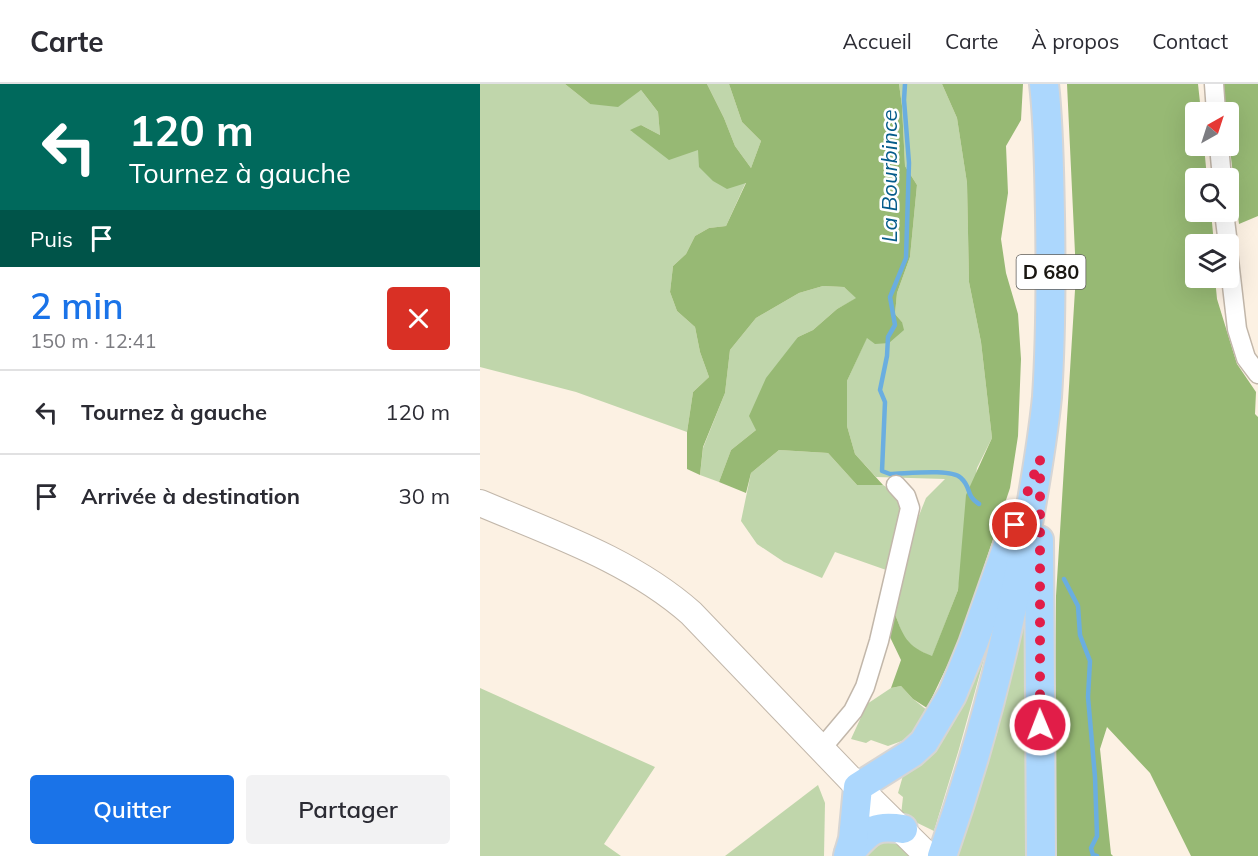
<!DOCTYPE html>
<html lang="fr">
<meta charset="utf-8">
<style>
:root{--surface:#fff;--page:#f2f2f3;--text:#2b2b33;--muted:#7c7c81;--line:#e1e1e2;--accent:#1a73e8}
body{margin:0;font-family:Mulish,sans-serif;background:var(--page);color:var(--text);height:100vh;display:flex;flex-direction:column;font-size:22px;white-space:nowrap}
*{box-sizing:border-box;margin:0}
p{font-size:20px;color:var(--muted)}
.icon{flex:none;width:33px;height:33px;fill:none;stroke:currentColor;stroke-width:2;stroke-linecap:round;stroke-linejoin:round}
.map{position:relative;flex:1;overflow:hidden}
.sheet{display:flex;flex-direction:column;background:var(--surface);width:480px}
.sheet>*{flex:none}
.guide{background:#00695c;color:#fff;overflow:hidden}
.needle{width:39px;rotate:39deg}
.tools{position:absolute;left:705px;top:18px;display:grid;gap:12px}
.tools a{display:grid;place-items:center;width:54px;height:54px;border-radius:6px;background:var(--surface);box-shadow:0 6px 24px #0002;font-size:30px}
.pin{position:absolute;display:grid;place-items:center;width:51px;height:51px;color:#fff;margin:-26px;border:3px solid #fff;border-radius:50%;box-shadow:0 2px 6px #0007}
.me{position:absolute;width:66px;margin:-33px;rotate:359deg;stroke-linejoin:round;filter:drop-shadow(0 0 4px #0008)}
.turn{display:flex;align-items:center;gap:21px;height:126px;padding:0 30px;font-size:27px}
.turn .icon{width:78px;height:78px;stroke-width:2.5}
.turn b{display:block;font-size:42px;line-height:51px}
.then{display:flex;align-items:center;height:57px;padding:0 30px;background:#0003;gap:12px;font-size:22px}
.round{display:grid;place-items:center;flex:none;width:63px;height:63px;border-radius:6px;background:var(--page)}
.overview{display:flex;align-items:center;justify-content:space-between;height:102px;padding:0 30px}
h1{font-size:36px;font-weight:600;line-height:45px;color:var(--accent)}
.button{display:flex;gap:12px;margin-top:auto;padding:12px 30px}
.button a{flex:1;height:69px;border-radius:6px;background:var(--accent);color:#fff;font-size:24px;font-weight:600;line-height:69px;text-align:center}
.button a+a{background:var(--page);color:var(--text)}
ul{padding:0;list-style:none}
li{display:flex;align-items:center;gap:18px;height:84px;padding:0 30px;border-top:2px solid var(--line)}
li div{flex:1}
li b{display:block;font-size:22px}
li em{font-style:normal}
header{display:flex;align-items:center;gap:36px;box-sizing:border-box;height:84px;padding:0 30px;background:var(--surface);border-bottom:2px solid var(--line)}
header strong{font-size:28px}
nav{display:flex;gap:33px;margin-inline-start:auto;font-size:21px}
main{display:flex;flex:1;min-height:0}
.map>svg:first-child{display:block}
</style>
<header>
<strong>Carte</strong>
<nav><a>Accueil</a><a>Carte</a><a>À propos</a><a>Contact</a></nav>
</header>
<main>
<section class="sheet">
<div class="guide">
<div class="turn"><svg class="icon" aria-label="left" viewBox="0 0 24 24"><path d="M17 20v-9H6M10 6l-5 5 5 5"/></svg><div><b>120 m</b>Tournez à gauche</div></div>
<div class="then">Puis<svg class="icon" aria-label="arrive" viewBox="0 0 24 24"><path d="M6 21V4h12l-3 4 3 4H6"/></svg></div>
</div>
<div class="overview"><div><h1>2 min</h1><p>150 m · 12:41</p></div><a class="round" style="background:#d93025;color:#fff"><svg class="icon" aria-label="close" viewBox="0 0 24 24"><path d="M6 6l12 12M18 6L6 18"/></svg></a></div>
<ul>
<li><svg class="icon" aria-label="left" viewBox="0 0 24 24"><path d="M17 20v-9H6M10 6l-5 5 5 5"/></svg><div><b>Tournez à gauche</b></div><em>120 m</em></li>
<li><svg class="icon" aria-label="arrive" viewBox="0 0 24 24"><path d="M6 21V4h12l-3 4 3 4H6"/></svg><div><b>Arrivée à destination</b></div><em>30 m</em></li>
</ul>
<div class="button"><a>Quitter</a><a>Partager</a></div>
</section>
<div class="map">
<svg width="778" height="772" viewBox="0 0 778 772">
<rect width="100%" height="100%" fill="#fcf1e3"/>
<!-- green -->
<g fill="#c0d6ab">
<polygon points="0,0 85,0 110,20 161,6 178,28 180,51 161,41 151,47 219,66 266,98 246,142 229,144 215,152 206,170 193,182 190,208 197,227 215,243 220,268 229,293 213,308 207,348 96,308 0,283"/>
<polygon points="227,0 249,0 262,38 281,57 271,84 255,62 244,34"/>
<polygon points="419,0 462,0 477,34 487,99 489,198 501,258 512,354 497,384 478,506 452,573 432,563 423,552 414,527 430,454 446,414 465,395 396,393 375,370 367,342 367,297 387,253 422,238 415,230 417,209 430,173 437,101 425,82 422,22"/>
<polygon points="343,202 364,203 377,214 357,225 333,246 318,253 276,346 251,366 239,398 220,391 223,364 245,309 250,266 276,234 319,209"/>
<polygon points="299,366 348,369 377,401 403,401 420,411 421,432 409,487 355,468 342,494 304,478 277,460 261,437 271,389"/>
<polygon points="551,492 554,772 478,772 517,649"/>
<polygon points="517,528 479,665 454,747 421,731 423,713 418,709 424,688"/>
<polygon points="421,602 433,615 453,631 433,653 408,662 391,656 386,659 371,655 387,620 411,604"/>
<polygon points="0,604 175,683 124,760 141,772 0,772"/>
<polygon points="338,701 345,719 344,772 245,772"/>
<polygon points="414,751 433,772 380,772 390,760"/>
</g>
<!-- forest -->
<g fill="#97b974">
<polygon points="85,0 227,0 244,34 255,62 271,84 281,57 262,38 249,0 419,0 422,22 425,82 437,101 430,173 417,209 415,230 422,238 424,246 409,259 395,260 387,254 367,297 367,342 375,370 403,401 377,401 348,369 299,366 271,389 266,409 239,398 251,366 276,346 269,332 286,294 318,253 333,246 357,225 376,214 364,203 343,202 319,209 276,234 250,266 245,309 223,363 220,391 207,385 207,348 213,308 229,293 220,268 215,243 197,227 190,208 193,182 206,170 215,152 229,144 246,142 266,99 247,105 233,97 219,83 218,66 189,76 150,46 161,41 180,51 178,28 161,6 138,23 110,20"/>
<path d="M462,0H543L541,36L526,62L528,109L521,155L526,189L538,230L541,275L538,352L530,404L480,555L447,624L433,615L421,602L411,604L421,576L409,551L414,527C423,552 426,562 452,572L478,506L486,411L512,354L501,258L489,198L487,99L477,34Z"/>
<polygon points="587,0 718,0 721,28 716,28 716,62 724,62 727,94 716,94 716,128 731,128 734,160 716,160 716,194 735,194 737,215 757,280 776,308 775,330 778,333 778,772 711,772 670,689 627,643 620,665 631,770 633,772 573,772 576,512 596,190"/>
<polygon points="741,0 778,0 778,132 759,140 749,57 748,28 745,28"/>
</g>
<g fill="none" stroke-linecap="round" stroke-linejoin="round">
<!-- stream -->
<g stroke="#6aaee0" stroke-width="4.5">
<path d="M425,0L424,16L429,79L426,174L410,213L415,241L408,253L407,272L400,306L405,318L402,387L410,390C425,390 471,384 481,394C492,404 485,411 499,420"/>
<polyline points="584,495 598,522 600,551 610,577 608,613 615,693 617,752 611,764 613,771 617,772"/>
</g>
<defs>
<g id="street">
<polyline points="734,0 736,28"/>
<polyline points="739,62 742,94"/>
<polyline points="744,128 748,160"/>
<polyline points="748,167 757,245 766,274 778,290"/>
<polyline points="341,665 373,627 385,603 399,557 430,424 426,412 416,401"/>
</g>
<path id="secondary" d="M0,419C73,450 151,476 211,529L378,703L448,772"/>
<g id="primary">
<polyline points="559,456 561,772"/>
<path d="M369,769C389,748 392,740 423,745"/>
<polyline points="368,772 373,755 378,703 432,669 444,658 472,611 493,560 534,444"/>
<path d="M462,772C501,662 530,549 549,434C556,394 563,354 567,313C571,252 571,192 570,131C569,88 569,43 564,0"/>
</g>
</defs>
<!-- street casing -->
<use href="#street" stroke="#c2b7aa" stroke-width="21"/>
<!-- secondary casing -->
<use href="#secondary" stroke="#c2b7aa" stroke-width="28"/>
<!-- primary casing -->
<use href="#primary" stroke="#d6d5d4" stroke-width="32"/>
<!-- street -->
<use href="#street" stroke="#fff" stroke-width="18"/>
<!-- secondary -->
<use href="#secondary" stroke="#fff" stroke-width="26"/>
<!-- primary -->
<use href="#primary" stroke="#acd7fd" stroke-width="28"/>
</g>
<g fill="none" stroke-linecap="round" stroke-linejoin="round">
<!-- route -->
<polyline stroke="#e11d48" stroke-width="10" stroke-dasharray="0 18" points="535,441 560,375 560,641"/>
</g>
<g text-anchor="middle" stroke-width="5" stroke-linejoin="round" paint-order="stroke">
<!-- shield labels -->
<rect fill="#fff" stroke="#5f5d59" stroke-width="1.5" x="536.5" y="171" width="69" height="34" rx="4.5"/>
<g font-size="20" font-weight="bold" fill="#1a1712">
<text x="571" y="195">D 680</text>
</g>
<!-- water labels -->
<g font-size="22" font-style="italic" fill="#055c8b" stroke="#fff">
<text transform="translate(409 92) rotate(-90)" y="8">La Bourbince</text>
</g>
</g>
</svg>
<div class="tools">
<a><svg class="needle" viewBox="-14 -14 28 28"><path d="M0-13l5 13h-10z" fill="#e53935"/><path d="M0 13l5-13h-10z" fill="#7c7c81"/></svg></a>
<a><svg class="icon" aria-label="search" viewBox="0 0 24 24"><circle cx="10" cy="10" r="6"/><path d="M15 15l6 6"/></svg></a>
<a><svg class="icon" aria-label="layers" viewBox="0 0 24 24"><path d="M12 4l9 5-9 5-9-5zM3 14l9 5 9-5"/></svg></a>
</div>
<div class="pin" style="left:535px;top:441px;background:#d93025"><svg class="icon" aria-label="arrive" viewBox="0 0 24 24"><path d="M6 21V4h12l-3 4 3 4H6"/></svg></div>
<svg class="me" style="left:560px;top:641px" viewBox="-20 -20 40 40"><circle r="17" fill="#e11d48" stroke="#fff" stroke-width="3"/><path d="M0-11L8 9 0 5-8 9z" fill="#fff"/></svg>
</div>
</main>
